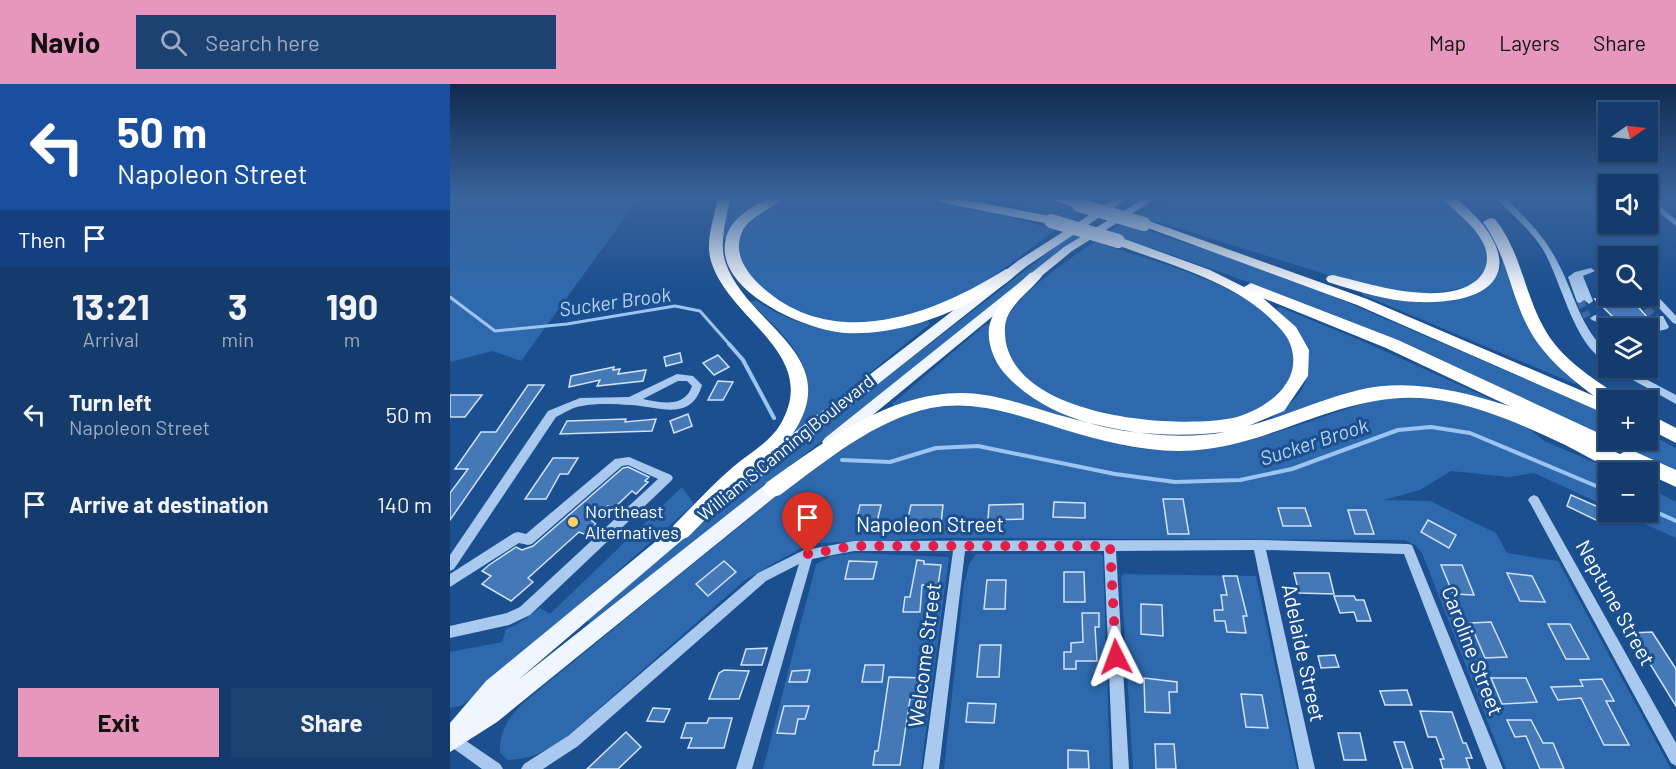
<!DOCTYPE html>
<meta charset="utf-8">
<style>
:root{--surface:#143b6b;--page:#1d4271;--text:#f1f3f6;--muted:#9dadc1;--line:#33557e;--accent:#e797bd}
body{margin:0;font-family:Barlow,sans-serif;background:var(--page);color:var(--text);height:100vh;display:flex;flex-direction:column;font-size:22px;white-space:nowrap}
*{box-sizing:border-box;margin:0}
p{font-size:20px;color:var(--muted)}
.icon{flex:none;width:33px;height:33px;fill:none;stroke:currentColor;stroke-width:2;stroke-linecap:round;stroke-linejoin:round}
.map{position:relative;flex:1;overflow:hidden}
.panel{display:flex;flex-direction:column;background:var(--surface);width:450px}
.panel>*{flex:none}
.top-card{background:#1a4fa0;color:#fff;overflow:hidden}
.needle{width:39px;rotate:76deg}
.buttons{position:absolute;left:1148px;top:18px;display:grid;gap:12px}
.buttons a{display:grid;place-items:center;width:60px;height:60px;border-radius:0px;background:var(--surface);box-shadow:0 2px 4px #0004,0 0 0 2px var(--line);font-size:30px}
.pin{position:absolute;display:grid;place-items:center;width:51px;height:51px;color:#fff;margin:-62px -26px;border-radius:50% 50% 50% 0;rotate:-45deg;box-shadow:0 0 6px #0007}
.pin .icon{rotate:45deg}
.me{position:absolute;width:66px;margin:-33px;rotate:357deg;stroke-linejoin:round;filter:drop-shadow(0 0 4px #0008)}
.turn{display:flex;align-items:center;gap:21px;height:126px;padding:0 18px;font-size:27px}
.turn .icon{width:78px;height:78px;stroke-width:2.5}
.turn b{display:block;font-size:42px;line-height:51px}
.then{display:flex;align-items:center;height:57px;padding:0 18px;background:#0003;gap:12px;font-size:22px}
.eta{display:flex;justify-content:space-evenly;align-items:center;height:102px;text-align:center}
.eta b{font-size:36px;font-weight:700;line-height:42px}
.cta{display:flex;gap:12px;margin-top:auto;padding:12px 18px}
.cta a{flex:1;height:69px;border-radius:0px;background:var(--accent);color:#111;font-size:24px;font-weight:700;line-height:69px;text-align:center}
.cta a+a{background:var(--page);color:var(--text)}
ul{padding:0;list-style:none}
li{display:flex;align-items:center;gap:18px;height:90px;padding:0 18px}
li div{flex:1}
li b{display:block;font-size:22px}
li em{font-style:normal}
header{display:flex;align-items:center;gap:36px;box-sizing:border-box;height:84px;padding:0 30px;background:var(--accent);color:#111}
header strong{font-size:28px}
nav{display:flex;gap:33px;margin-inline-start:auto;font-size:21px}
.search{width:420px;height:54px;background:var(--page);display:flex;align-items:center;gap:15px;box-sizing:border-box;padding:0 21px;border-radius:0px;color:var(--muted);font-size:22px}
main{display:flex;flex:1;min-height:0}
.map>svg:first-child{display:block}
</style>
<header>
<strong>Navio</strong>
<div class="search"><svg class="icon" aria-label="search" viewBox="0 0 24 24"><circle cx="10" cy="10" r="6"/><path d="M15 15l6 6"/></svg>Search here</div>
<nav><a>Map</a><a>Layers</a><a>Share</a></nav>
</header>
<main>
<section class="panel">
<div class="top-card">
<div class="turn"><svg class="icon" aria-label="left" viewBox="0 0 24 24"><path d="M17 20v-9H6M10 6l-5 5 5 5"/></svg><div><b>50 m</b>Napoleon Street</div></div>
<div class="then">Then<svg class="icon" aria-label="arrive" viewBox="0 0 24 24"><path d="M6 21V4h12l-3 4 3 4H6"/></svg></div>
</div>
<div class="eta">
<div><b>13:21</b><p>Arrival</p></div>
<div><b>3</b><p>min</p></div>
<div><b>190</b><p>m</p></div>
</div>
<ul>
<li><svg class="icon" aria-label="left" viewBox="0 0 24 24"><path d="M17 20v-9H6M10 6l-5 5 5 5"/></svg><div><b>Turn left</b><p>Napoleon Street</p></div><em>50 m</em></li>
<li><svg class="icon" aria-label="arrive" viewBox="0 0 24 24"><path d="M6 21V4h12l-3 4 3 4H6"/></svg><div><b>Arrive at destination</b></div><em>140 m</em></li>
</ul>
<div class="cta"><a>Exit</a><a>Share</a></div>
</section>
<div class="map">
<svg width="1226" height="685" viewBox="0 0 1226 685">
<rect width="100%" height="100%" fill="#1b4f8f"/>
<!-- green -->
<g fill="#2e69ad">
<polygon points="0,114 189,114 71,277 43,267 0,278"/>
<polygon points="279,114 321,114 277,155 272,156"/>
<path d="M336,114H471L523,123L606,146C570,171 536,201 497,220C485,226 470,228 457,231C448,234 437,239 427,240C395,242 357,236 330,219C275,185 273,139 336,114Z"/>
<polygon points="534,114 588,114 635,127 620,137"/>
<polygon points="718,114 994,114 1031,150 1041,176 1032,194 1016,203 994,208 963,210 907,200 686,131"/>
<polygon points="673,139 773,171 873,208 1158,331 1158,356 1197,356 1197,349 1226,364 1226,390 1136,345 812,203 657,148"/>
<polygon points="621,151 629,153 140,540 136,535 305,395"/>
<path d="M644,158C694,174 831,208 844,265C846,272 845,281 846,288C838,298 828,317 816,323C795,334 766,340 741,341C690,343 568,322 557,261C556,254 552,245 555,239C565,209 618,177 644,158Z"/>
<path d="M1052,174L1073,230L1128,298L1125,300L911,210L913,208C950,210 1051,230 1052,174Z"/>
<path d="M306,216C359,254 417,251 478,237L480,240L349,346L345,345C348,329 354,310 355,294C356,268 317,235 300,218Z"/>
<path d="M830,223L917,259L1047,318L1045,321L977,303L826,337L822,333C874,302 865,263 826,225Z"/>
<path d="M536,240L542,241C533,294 587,314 625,334L623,338L555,317L445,324L442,320Z"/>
<path d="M940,312L995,316L1024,322L1078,344L1094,357L1167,388H1158V423L1084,389L1059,393L1001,387L970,406L934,416L980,417L1046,449L1057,469L1108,477L1221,685H1056L972,469L965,461L954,456L491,454L369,459L351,464L295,496L113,656C94,668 81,675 58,676L50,669C49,647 58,635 72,620C141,563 209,507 279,451C342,401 407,335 491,322C550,313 625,355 687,364C783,377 851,335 940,312Z"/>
<polygon points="232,403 244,420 28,610 10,622 0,624 0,568 52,558 56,545 68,540 90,524 100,530"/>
<polygon points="1197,403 1226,418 1226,454 1168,428 1197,428"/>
<polygon points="408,469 499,473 471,685 313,685 366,480 382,472"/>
<polygon points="526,470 650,470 653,472 660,685 494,685 514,500 519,480"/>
<polygon points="675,490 806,492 847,685 683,685 671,492"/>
</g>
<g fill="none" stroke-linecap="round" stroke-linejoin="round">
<!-- stream-far1 -->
<polyline stroke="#9cc4f0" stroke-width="3" points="0,213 45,247 117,240 225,222 250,227 280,261"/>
<!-- stream -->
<g stroke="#9cc4f0" stroke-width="4">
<polyline points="279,260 293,276 324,334"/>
<polyline points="392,376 440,378 486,364 528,362 665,390 725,398 790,396 842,385 948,346 981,343 1020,349 1158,407"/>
<polyline points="1197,424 1226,437"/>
</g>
</g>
<!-- building -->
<g fill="#4478b7" stroke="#cfe3fa" stroke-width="1.5">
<polygon points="1145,215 1182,216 1198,234 1167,237"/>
<polygon points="230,269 232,278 216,282 214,273"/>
<polygon points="268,271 279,283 264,291 253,279"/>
<polygon points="164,283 163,286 170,285 168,290 196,286 193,297 147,302 150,296 119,303 121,292"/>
<polygon points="268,297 283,298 273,316 258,316"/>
<polygon points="78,301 94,301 0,436 0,409 18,385 5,385 31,348 46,348"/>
<polygon points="0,311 32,311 15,333 0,333"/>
<polygon points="238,330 242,342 224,349 220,337"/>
<polygon points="176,335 175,338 206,335 202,347 110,350 117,337"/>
<polygon points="103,374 128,374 118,390 110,390 96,415 75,415"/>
<polygon points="178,383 199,393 195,397 198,398 186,410 182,407 163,425 158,422 142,437 146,440 134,450 129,448 78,494 83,498 61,517 32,500 41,492 32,487 39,481 66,463 72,466 83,462 173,384"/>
<polygon points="1121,411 1155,426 1152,439 1117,422"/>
<polygon points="713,415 733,415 739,450 718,450"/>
<polygon points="604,418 635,419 635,434 603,433"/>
<polygon points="573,420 573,435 538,436 539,421"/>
<polygon points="410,421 431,421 427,438 406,438"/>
<polygon points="461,421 493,421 491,439 457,438"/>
<polygon points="828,424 855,424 861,442 833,442"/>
<polygon points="898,426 916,426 924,450 905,450"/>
<polygon points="978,436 1006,451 999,464 971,448"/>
<polygon points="467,476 474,477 474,480 491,481 488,501 472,501 470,528 453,528 455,513 460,513"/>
<polygon points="274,477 286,488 258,512 246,500"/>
<polygon points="399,477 427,478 423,495 395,495"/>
<polygon points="991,481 1012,481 1024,511 1003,510"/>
<polygon points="614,488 634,488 635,518 614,518"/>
<polygon points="844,489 879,489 884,510 849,509"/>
<polygon points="1057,489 1082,492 1095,518 1070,517"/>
<polygon points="773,492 787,492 797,532 793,532 796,549 777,548 775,537 765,537 764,526 773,526 771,511 777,511"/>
<polygon points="537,496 556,496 555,525 534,525"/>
<polygon points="884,512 904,512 906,516 914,516 921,537 907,537 904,528 890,529"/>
<polygon points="691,520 712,521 713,552 691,550"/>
<polygon points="632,529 649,529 649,543 645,543 647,577 626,577 626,585 614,585 614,568 621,568 621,559 633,558"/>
<polygon points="1041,538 1057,573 1035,574 1020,539"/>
<polygon points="1098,540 1120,540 1139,575 1116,575"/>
<polygon points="1202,548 1226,585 1226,622 1181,549"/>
<polygon points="530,561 551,561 549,593 527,593"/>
<polygon points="317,564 312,581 291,581 296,565"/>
<polygon points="885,571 889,583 871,584 868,572"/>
<polygon points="415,581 434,581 432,598 412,598"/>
<polygon points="274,586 299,587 289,615 259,615 269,589"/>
<polygon points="360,586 357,598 339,598 342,587"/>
<polygon points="439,593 478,594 475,615 460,615 450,681 423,681 425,667 428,667"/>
<polygon points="694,594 727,598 727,608 719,608 720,629 695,628"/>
<polygon points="1041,594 1076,594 1087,618 1052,620"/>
<polygon points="1152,595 1164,617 1156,617 1179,661 1154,661 1131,614 1108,616 1101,603 1133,602 1130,596"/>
<polygon points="957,606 962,621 935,621 930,607"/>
<polygon points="791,610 812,611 818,644 796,643"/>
<polygon points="518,619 546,620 544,639 516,638"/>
<polygon points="334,622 359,622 355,635 348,635 345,650 327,649"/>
<polygon points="203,624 220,625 214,638 197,637"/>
<polygon points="970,627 1002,628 1013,659 1016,659 1022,674 1016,674 1020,685 993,685 990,675 994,675 986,653 978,653"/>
<polygon points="259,634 282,634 274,664 238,664 242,654 231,654 236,639 257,639"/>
<polygon points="1057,636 1081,636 1093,659 1103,659 1114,685 1090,685 1076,652 1065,653"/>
<polygon points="176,648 191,663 168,685 137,685"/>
<polygon points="888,649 910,649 916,676 894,676"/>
<polygon points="944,658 954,658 963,685 953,685"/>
<polygon points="705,660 724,660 726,685 706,685"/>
<polygon points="618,666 638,667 639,685 618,685"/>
</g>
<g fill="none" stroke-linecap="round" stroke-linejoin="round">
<!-- minor-tunnel -->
<g stroke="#3d69a0" stroke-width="8" stroke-dasharray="8 4.5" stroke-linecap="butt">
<polyline points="1188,215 1205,234"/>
<polyline points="1130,216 1137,233"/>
</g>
<!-- minor -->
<g fill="#a9c9ee" fill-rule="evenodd">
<path d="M1046,114H1054L1057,116C1077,135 1095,153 1107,177C1125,210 1129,242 1158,269V278C1124,264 1111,194 1092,164C1079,144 1061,130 1046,114Z"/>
<polygon points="1197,114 1201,114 1226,136 1226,142 1197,118"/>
<polygon points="1141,184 1145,187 1133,192 1143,217 1139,220 1134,216 1130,219 1127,218 1118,193 1125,188"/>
<polygon points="1197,203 1200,204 1226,232 1226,240 1223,239 1197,211"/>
<polygon points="1183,212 1193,212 1197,215 1193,218"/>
<polygon points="1145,231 1167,239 1197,239 1202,232 1213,232 1219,243 1217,245 1197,250 1197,244 1164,244 1142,236 1140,234"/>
<polygon points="1163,284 1175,284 1226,311 1226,320 1165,286"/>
<path d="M227,290L243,292L252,301C241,339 208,322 180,321C166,320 145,319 132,322C123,323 114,329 106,333L4,485L0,487V471L98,327L130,314L179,313ZM228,297H237L242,302C235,324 211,319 193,315Z"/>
<polygon points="179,373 221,391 223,394 221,397 80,531 59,541 0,554 0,542 57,529 70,523 208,395 178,381 172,382 82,460 78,461 69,459 0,503 0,490 64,449 68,448 76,450 165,375"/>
<polygon points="1084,411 1088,413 1226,659 1226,682 1221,679 1080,419 1078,416 1080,413"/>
<polygon points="809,456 958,460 962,461 1053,685 1037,685 954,470 816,466 865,685 849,685 804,466 666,467 679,685 663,685 654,467 515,467 489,685 473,685 503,467 404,467 362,475 302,685 286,685 349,480 316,497 128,662 93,685 71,685 74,680 118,652 308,489 358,464 361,465 404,457"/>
<polygon points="0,646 50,680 53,685 32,685 0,662"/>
</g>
<!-- major -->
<g fill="#f0f6ff" fill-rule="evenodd">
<polygon points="666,114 678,114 577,182 289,410 283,412 277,410 275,405 277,400 569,176"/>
<polygon points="695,114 707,114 622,167 385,362 375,362 372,358 375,354 614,163"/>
<polygon points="331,391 337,393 339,398 337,403 47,638 0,668 0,639 36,597 233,435 239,433 245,435 247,440 245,445 68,596 325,393"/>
</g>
<!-- highway -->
<g fill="#fff" fill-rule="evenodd">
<path d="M268,114H280C277,134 269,157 275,177C296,242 397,270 342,351C330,369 311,380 296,395C276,413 257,434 238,453L231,456L224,453L221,447L224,441C243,422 262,401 283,383C298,370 319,359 330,341C372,270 279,237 261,177C255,157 264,134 268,114Z"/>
<path d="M318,114H332C320,128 295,132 290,154C285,173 298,190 311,202C384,269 483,231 556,185H566L568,188C557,202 534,212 519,219C481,238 438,251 396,249C356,247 262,206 276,154C281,134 302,123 318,114Z"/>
<polygon points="483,114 507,114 595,131 602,135 595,139 489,118"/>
<polygon points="596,114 616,114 635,121 629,125"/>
<path d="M993,114H1006C1077,173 1059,221 967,218C936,217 907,207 878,198L876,195L878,192L883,191C920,200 993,224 1027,196C1037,187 1039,175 1035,163C1026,141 1007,131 993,114Z"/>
<path d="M1040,134L1045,135C1071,168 1074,208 1094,244C1110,274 1142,294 1169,312L1171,316H1158V331L907,221L687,140L689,137H699L917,215L1144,312C1119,293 1094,273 1079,245C1060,210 1057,171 1033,138Z"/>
<path d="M672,154L760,186L794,203L801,199L806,201L948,256L1155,352L1158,357L1154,363L1170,370L1179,365L1226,386V403L1198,390L1197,393V388C1190,388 1181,390 1174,388C1156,385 1129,367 1111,359C1070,340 1026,320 981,315C901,305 834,355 757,365C708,372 659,359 612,345C570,332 526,315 481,324C424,336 376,377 330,411L323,413L316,411L313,405L316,399C374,358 437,309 512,309C543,309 575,321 605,330C662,346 717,358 776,348C704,356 610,348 557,292C545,280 535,257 540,239C547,218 566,203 580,189L585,188L592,192C581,207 556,222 555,243C550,332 721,346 783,334C813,327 851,301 842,266C839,250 823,237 812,227C772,194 715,179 667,161L665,158ZM813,214L936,264L1059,322C1010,307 960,294 909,306C871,315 836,332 798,342L834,327L858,292L859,266L846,243Z"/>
<polygon points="1197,329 1226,344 1226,359 1197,344"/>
</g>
<!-- highway-bridge -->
<g stroke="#fff" stroke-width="14">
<polyline points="629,121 694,140"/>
<polyline points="601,137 668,157"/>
</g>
</g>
<!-- sky -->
<linearGradient id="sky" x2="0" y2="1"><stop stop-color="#0f2b4f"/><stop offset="0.54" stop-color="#39639b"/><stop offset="1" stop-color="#39639b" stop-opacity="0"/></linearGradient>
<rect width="1226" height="210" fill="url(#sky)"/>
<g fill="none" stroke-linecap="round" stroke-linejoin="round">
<!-- route -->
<polyline stroke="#e11d48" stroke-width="10" stroke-dasharray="0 18" points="358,470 404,462 660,462 666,573"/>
</g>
<!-- markers -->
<circle fill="#ffd166" stroke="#1b4f8f" stroke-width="2" cx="123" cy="438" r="6"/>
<g text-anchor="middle" stroke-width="6" stroke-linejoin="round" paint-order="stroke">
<!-- street labels -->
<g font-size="18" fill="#fff" stroke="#1b4f8f">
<text transform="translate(336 364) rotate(-39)" y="6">William S Canning Boulevard</text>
</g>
<!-- poi labels -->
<g font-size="18" fill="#fff" stroke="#1b4f8f" text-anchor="start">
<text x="135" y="434">Northeast<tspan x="135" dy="21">Alternatives</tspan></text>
</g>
<!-- water labels -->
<g font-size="20" font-style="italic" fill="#b5d3f5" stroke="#1b4f8f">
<text transform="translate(165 218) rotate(-8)" y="7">Sucker Brook</text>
<text transform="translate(864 358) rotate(-18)" y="7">Sucker Brook</text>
</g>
<!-- near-street labels -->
<g font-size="21" fill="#fff" stroke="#1b4f8f">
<text x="480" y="448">Napoleon Street</text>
<text transform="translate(1165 519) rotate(61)" y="7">Neptune Street</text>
<text transform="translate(1022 567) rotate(69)" y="7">Caroline Street</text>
<text transform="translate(853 569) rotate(78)" y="7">Adelaide Street</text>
<text transform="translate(475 571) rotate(-83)" y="7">Welcome Street</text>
</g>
</g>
</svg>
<div class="buttons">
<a><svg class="needle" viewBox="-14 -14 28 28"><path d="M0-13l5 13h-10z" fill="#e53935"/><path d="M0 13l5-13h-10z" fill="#9dadc1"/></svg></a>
<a><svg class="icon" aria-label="sound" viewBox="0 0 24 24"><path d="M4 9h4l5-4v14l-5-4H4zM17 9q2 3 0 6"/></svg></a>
<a><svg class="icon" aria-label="search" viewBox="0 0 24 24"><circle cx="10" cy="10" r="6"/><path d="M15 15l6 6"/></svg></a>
<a><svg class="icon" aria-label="layers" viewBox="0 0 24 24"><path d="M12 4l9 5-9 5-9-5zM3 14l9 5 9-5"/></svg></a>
<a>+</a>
<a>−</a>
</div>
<div class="pin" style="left:358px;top:470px;background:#d93025"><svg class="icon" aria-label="arrive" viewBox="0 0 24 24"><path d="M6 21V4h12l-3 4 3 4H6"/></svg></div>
<svg class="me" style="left:666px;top:573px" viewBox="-20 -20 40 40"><path d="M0-17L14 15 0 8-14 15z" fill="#e11d48" stroke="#fff" stroke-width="4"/></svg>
</div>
</main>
